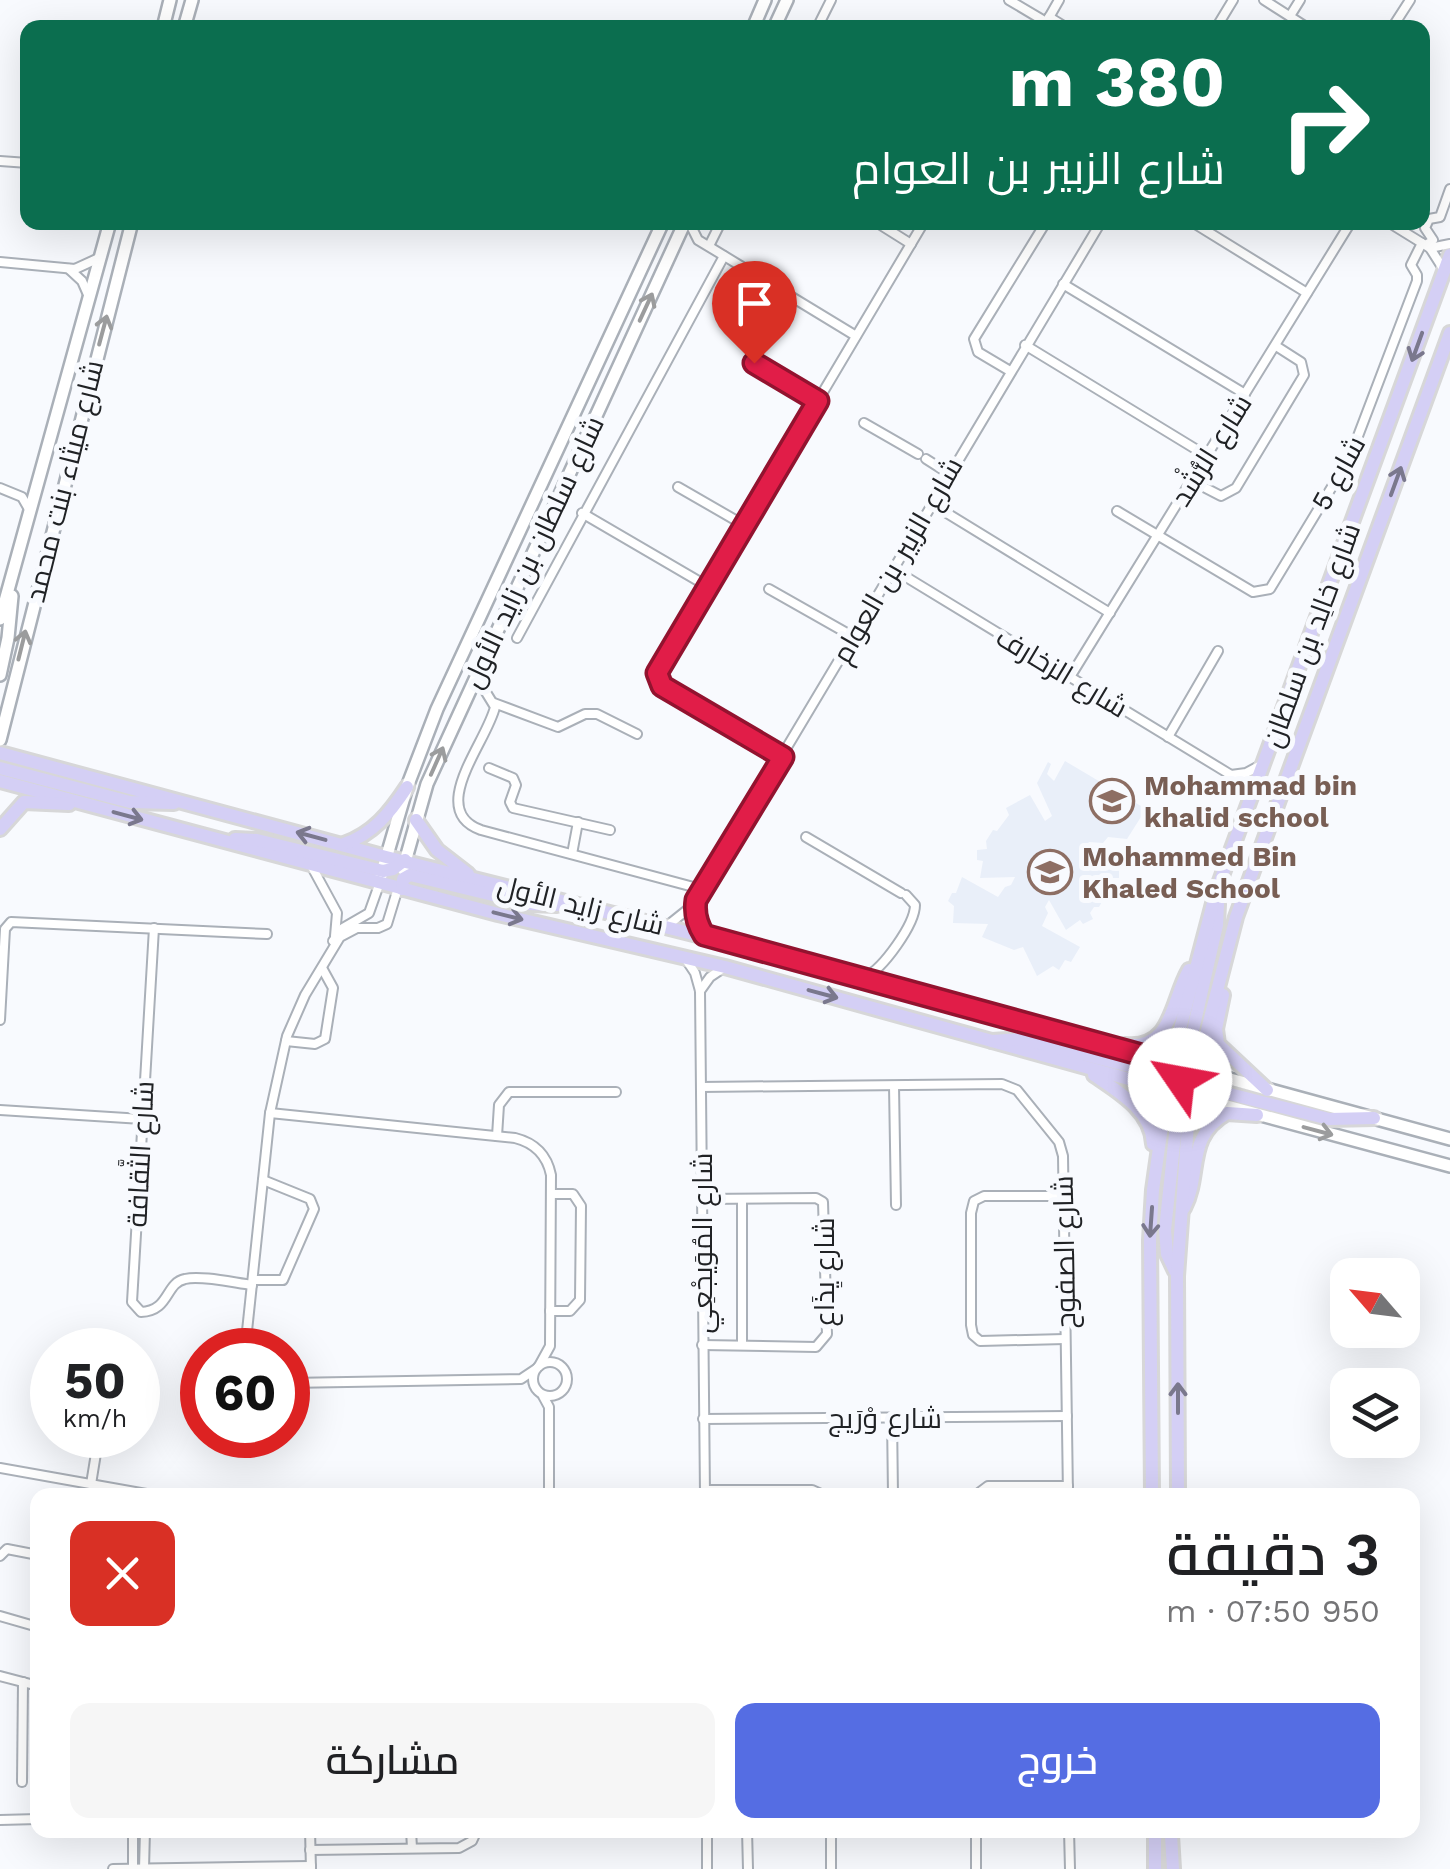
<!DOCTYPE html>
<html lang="ar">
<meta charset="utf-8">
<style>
:root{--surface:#fff;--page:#f6f6f6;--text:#202124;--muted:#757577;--accent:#556de3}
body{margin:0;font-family:"Work Sans",Cairo,sans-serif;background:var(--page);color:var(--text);direction:rtl;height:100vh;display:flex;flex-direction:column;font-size:38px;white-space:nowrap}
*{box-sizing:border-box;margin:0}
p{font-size:32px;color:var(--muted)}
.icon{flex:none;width:55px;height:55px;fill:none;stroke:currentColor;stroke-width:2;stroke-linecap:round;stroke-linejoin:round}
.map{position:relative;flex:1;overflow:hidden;direction:ltr}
.panel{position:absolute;left:30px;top:1488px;width:1390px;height:350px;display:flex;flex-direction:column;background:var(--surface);border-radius:20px;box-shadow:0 10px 40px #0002;direction:rtl}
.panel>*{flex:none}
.banner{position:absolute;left:20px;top:20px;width:1410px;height:210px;border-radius:20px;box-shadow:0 10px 40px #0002;direction:rtl;background:#0b6e4f;color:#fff;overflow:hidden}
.needle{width:65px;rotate:298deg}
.buttons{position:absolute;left:1330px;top:1258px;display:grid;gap:20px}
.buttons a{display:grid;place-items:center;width:90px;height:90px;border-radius:20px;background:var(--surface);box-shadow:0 10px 40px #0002;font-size:50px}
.speed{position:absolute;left:30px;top:1328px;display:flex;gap:20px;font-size:50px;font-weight:700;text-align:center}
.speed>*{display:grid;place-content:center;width:130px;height:130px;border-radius:50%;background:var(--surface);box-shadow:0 10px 40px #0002;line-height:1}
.speed small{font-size:25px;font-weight:400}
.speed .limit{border:15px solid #d22;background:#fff;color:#111}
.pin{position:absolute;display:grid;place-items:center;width:85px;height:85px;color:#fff;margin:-102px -42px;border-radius:50% 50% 50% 0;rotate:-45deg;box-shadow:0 0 10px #0007}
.pin .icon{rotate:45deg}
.me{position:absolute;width:110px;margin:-55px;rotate:303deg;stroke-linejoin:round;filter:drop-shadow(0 0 8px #0008)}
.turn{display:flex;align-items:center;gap:35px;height:210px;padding:0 40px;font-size:45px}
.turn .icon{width:130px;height:130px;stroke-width:2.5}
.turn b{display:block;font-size:70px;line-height:85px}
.round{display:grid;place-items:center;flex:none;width:105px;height:105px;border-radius:20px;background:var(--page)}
.headline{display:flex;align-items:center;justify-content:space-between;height:170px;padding:0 40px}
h1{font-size:60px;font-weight:600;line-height:75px}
.cta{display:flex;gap:20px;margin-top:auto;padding:20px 40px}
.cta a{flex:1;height:115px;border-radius:20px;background:var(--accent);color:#fff;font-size:40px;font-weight:600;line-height:115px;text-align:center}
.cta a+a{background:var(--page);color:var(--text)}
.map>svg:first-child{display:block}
</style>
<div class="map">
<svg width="1450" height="1869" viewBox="0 0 1450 1869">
<rect width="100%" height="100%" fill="#f8fafe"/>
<!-- built -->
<polygon fill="#e9eff9" points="1065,761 1146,809 1127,839 1108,837 1103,843 1089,842 1084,849 1115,850 1114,867 1119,867 1119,878 1111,878 1112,884 1099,907 1094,907 1090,913 1093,919 1083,924 1080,920 1066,930 1049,900 1045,907 1048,913 1042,926 1080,947 1071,962 1065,960 1059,970 1053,966 1037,976 1023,947 1014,950 982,937 988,924 953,923 954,906 948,901 952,893 956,893 962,877 998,897 1005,887 1011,885 1015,877 980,878 983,861 977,860 977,850 987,849 986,841 993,830 997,831 1009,815 1006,808 1030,795 1045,821 1052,816 1037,783 1048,762 1051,764 1047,774 1054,781"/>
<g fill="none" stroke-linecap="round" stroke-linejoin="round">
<defs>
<g id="minor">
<polyline points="1009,0 1046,22"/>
<polyline points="1264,0 1308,28"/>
<polyline points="1290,16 1300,0"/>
<polyline points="1049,17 1067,28"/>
<polyline points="817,28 831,0"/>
<polyline points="1043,28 1059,0"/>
<polyline points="1216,28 1233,0"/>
<polyline points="1392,28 1410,0"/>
<polyline points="0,161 28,163"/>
<polyline points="689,222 698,240 856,336"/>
<polyline points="876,222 911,244"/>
<polyline points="1192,222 1307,293"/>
<polyline points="1388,222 1430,248 1444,270"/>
<polyline points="1426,245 1433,240 1425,228 1429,219 1440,217 1450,189"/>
<polyline points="709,246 721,222"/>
<polyline points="1430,248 1450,244"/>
<polyline points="0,262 75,269 101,257"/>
<polyline points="69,269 82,281 89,297"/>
<polyline points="1063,284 1245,394"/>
<polyline points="1025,345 1207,456"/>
<polyline points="754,363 818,401"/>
<polyline points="1010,371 978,352 974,339 1046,222"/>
<polyline points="864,423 918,454"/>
<polyline points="926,459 948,473"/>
<polyline points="1192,481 1221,496 1236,488 1304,375 1301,362 1276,346"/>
<polyline points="678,487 744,525"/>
<polyline points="0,488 22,497 30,511"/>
<polyline points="932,504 1110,613"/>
<polyline points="1117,511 1253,592 1270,589 1350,457 1417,281 1417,275 1411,265 1422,243"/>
<polyline points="582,513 707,586"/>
<polyline points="893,569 1231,775 1241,785 1248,799"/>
<polyline points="769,589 852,636"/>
<polyline points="517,638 724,256"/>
<path d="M476,676L495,707C487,742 426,810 481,830L701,889"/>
<polyline points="1070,677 1351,222"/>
<polyline points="494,703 558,727 585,714 597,714 637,734"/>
<polyline points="1168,737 1218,651"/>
<polyline points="783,757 662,686 658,680 658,670 924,222"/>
<polyline points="489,768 513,778 516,785 510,802 513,808 610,830"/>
<polyline points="1231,775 1246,773 1259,766"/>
<polyline points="806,837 901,893"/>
<polyline points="572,854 578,822"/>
<polyline points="312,867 337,913 335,936"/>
<polyline points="695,904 696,919 704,935"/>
<polyline points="667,926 692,906 1101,222"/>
<path d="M154,928L132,1302L141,1312C170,1311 165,1283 185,1279C201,1275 235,1283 252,1285"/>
<polyline points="333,941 343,928 369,913 380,882"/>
<polyline points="685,958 695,973 700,991 705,1495"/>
<path d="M865,977C883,969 915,924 915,905L906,895"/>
<polyline points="700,991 710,977 725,967"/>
<polyline points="0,1020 5,929 11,922 267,934"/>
<polyline points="286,1041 315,1044 325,1039 333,988 322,968"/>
<polyline points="894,1086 896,1205"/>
<polyline points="701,1087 1002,1084 1017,1090 1059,1142 1063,1156 1068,1495"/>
<polyline points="0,1110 142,1119"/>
<path d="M270,1113L515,1138C535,1143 547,1155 551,1175L550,1346L539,1366"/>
<polyline points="497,1136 499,1105 509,1092 616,1092"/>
<polyline points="1063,1196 984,1196 974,1201 971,1213 971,1325 973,1335 980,1341 1065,1339"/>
<polyline points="702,1199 816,1198 823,1202 827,1334 816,1347 702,1345"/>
<polyline points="253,1280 283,1280 314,1209 310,1199 263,1180"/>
<polyline points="550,1311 570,1311 580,1300 581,1206 573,1194 551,1194"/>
<polyline points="742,1345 742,1200"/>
<polyline points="245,1350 270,1113 287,1036 305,995 340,937 357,928 378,928 387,924 398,888"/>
<circle cx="550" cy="1379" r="17"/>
<polyline points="288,1383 521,1379 536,1369"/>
<polyline points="543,1396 549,1407 549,1495"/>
<polyline points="892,1418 893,1495"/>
<polyline points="703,1419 1067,1416"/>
<polyline points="0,1468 152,1495"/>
<polyline points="91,1484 99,1435"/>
<polyline points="705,1490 812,1490 823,1495"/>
<polyline points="976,1495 988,1486 1068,1486"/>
<polyline points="0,1556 7,1549 38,1555"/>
<polyline points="0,1616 38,1627"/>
<polyline points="0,1676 38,1686"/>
<polyline points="22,1782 23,1682"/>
<polyline points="0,1820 38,1819"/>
<polyline points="310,1830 311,1869"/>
<polyline points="411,1830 412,1848"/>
<polyline points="707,1830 707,1869"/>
<polyline points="747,1830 748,1869"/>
<polyline points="831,1830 831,1869"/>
<polyline points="976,1830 976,1869"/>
<polyline points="1069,1830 1070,1869"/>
<polyline points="310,1850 459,1848 472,1841 477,1830"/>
<polyline points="113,1869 311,1866"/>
<polyline points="133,1869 133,1830"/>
<polyline points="144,1869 145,1830"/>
</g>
<g id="secondary">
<polyline points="163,28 170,0"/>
<polyline points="184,28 192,0"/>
<polyline points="753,28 765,0"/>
<polyline points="774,28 787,0"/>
<polyline points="0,619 110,222"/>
<polyline points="0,675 8,638 12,596"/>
<polyline points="0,740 132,222"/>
<polyline points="403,869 427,784 685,222"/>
<polyline points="380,879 407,787 437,709 663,222"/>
<polyline points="1197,1070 1450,1139"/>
<polyline points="1190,1096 1450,1166"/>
</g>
<g id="primary">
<polyline points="0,753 386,857 865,977 1197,1070"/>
<polyline points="0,768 130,802 174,803"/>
<polyline points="0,781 498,914 725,967 1190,1096"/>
<polyline points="416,820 437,850 468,874"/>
<polyline points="0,829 24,802 69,804"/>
<polyline points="235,839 257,840 383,871 393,869 405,860"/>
<path d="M344,844C373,834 390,813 407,787"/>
<polyline points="402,889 403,879 410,875 530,904 557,905"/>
<polyline points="1223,995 1216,1029 1218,1044 1267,1090"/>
<polyline points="992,1041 1022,1039 1177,1078"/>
<path d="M1125,1045C1173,1050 1171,1001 1189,970"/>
<polyline points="1171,1063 1178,1074 1180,1087 1165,1230 1167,1254 1175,1271"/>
<polyline points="1184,1070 1217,925 1218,904"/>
<path d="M1094,1075C1119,1092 1152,1111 1153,1144"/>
<polyline points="1186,1083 1329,1119 1374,1118"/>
<path d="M1184,1208C1202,1173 1185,1137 1227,1113L1257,1115"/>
<polyline points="1152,1495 1150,1240 1153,1190 1171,1063 1216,892 1450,255"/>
<polyline points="1178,1495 1177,1276 1190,1096 1236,917 1450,333"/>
<polyline points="1155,1832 1164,1830 1171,1835 1173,1869"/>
<polyline points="1155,1869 1155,1830"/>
</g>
</defs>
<!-- minor casing -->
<use href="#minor" stroke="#aab0b8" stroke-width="12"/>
<!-- secondary casing -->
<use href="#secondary" stroke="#aab0b8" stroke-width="16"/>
<!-- primary casing -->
<use href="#primary" stroke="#d7d7d8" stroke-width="18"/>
<!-- minor -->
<use href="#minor" stroke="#fff" stroke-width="8"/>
<!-- secondary -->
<use href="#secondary" stroke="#fff" stroke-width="11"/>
<!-- primary -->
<use href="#primary" stroke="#d4cff5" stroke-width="12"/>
</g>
<!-- one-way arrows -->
<defs><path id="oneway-shaft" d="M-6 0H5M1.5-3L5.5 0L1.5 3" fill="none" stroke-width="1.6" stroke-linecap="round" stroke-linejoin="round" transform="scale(2.5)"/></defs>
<g stroke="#9b9c9d">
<use href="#oneway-shaft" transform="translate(646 307) rotate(-65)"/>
<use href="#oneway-shaft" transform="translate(103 330) rotate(-75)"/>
<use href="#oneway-shaft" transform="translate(22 645) rotate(-76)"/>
<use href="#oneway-shaft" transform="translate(437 761) rotate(-66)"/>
<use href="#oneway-shaft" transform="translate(1318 1131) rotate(15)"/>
</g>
<g stroke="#7a788d">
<use href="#oneway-shaft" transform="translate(1417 347) rotate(110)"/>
<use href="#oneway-shaft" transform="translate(1396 481) rotate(-70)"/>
<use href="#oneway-shaft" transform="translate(128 816) rotate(15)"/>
<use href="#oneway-shaft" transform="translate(311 836) rotate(-165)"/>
<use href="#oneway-shaft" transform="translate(508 916) rotate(14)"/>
<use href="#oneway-shaft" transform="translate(823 994) rotate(15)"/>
<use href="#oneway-shaft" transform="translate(1151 1222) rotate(94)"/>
<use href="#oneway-shaft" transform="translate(1178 1398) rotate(-90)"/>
</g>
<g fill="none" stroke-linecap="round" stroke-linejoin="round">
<defs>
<path id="route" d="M754,363L818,401L657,673L662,686L783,757L696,900C694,913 697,924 704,935L1171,1063L1180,1080"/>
</defs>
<!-- route casing -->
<use href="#route" stroke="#92132f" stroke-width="25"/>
<!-- route -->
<use href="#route" stroke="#e11d48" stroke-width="18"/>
</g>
<!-- icons -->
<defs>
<symbol id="school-ring" viewBox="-11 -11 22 22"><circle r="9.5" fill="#f8fafe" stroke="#8d6e63" stroke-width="1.5"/><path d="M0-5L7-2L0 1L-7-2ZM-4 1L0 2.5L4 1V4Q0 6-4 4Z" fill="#8d6e63"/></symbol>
</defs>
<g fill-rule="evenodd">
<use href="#school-ring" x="1087" y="776" width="50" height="50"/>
<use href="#school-ring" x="1025" y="847" width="50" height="50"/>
</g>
<g text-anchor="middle" stroke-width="10" stroke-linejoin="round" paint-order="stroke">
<!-- street labels -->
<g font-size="28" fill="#202225" stroke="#f8fafe">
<text transform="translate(1211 450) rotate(-58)" y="10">شارع الرُّشْد</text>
<text transform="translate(1338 473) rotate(-61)" y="10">شارع 5</text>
<text transform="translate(64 481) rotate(-76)" y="10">شارع ميثاء بنت محمد</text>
<text transform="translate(533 552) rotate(-65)" y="10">شارع سلطان بن زايد الأول</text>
<text transform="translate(897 560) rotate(-60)" y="10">شارع الزبير بن العوام</text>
<text transform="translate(1311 635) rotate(-70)" y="10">شارع خالِد بن سلطان</text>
<text transform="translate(1062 672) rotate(31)" y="10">شارع الزخارف</text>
<text transform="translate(581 905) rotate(14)" y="10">شارع زايد الأول</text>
<text transform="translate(140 1154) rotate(-87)" y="10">شارع الثَّقافة</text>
<text transform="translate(702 1243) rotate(-90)" y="10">شارع المُوَيجْعِي</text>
<text transform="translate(1064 1252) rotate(-91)" y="10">شارع الصفوح</text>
<text transform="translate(824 1272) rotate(-90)" y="10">شارع يِذَاع</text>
<text x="885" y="1428">شارع وْرَيج</text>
</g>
<!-- education labels -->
<g font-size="28" font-weight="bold" fill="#785e54" stroke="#f8fafe" text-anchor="start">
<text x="1144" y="795">Mohammad bin<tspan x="1144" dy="32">khalid school</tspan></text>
<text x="1082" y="866">Mohammed Bin<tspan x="1082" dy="32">Khaled School</tspan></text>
</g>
</g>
</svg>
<div class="buttons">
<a><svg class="needle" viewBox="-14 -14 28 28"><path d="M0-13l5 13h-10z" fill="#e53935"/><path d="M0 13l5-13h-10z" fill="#757577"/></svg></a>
<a><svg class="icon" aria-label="layers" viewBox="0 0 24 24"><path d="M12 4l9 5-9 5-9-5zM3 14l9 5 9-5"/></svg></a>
</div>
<div class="speed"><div>50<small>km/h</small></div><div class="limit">60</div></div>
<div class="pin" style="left:754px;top:363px;background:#d93025"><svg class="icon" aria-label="arrive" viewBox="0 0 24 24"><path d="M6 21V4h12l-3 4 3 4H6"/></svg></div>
<svg class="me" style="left:1180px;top:1080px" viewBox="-20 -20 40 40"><circle r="19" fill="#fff"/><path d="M0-13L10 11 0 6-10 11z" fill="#e11d48"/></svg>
<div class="banner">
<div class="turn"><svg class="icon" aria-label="right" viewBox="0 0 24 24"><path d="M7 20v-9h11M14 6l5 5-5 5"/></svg><div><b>380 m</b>شارع الزبير بن العوام</div></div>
</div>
<section class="panel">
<div class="headline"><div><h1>3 دقيقة</h1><p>950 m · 07:50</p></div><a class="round" style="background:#d93025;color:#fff"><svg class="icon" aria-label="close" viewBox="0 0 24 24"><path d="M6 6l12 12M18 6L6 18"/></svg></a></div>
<div class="cta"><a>خروج</a><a>مشاركة</a></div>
</section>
</div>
